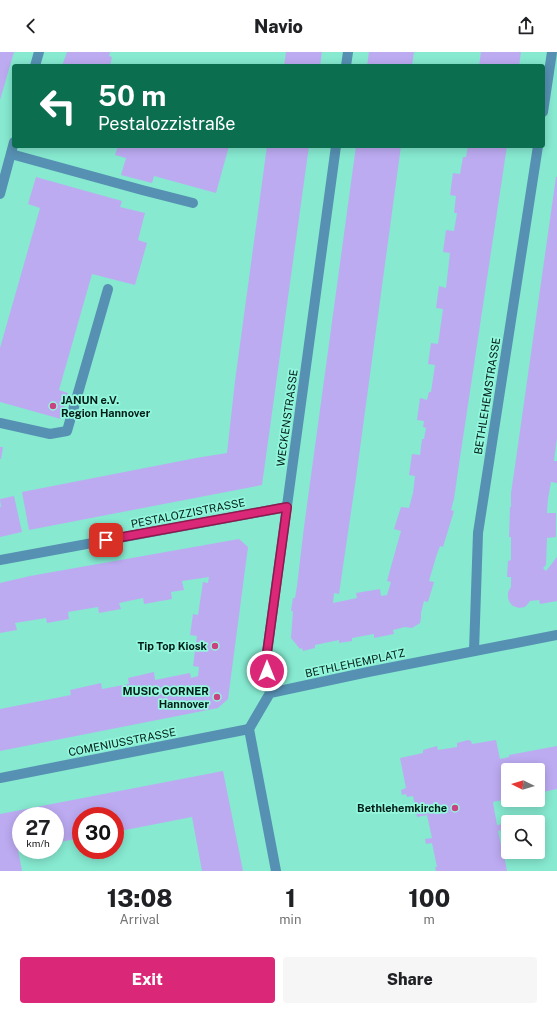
<!DOCTYPE html>
<meta charset="utf-8">
<style>
:root{--surface:#fff;--page:#f6f6f6;--text:#202124;--muted:#757577;--accent:#db2777}
body{margin:0;font-family:"Public Sans",sans-serif;background:var(--page);color:var(--text);height:100vh;display:flex;flex-direction:column;font-size:15px;white-space:nowrap}
*{box-sizing:border-box;margin:0}
p{font-size:13px;color:var(--muted)}
.icon{flex:none;width:22px;height:22px;fill:none;stroke:currentColor;stroke-width:2;stroke-linecap:round;stroke-linejoin:round}
.map{position:relative;height:819px;overflow:hidden}
.side{display:flex;flex-direction:column;background:var(--surface);flex:1}
.side>*{flex:none}
.guide{position:absolute;left:12px;top:12px;width:533px;height:84px;border-radius:4px;box-shadow:0 2px 10px #0003;background:#0b6e4f;color:#fff;overflow:hidden}
.needle{width:26px;rotate:275deg}
.fabs{position:absolute;left:501px;top:711px;display:grid;gap:8px}
.fabs a{display:grid;place-items:center;width:44px;height:44px;border-radius:4px;background:var(--surface);box-shadow:0 2px 10px #0003;font-size:20px}
.speed{position:absolute;left:12px;top:755px;display:flex;gap:8px;font-size:20px;font-weight:700;text-align:center}
.speed>*{display:grid;place-content:center;width:52px;height:52px;border-radius:50%;background:var(--surface);box-shadow:0 2px 10px #0003;line-height:1}
.speed small{font-size:10px;font-weight:400}
.speed .limit{border:6px solid #d22;background:#fff;color:#111}
.pin{position:absolute;display:grid;place-items:center;width:34px;height:34px;color:#fff;margin:-17px;border-radius:8px;box-shadow:0 2px 6px #0006}
.me{position:absolute;width:44px;margin:-22px;rotate:0deg;stroke-linejoin:round;filter:drop-shadow(0 0 3px #0008)}
.turn{display:flex;align-items:center;gap:14px;height:84px;padding:0 20px;font-size:18px}
.turn .icon{width:52px;height:52px;stroke-width:2.5}
.turn b{display:block;font-size:28px;line-height:34px}
.eta{display:flex;justify-content:space-evenly;align-items:center;height:68px;text-align:center}
.eta b{font-size:24px;font-weight:800;line-height:28px}
.button{display:flex;gap:8px;margin-top:auto;padding:8px 20px}
.button a{flex:1;height:46px;border-radius:4px;background:var(--accent);color:#fff;font-size:16px;font-weight:800;line-height:46px;text-align:center}
.button a+a{background:var(--page);color:var(--text)}
header{display:flex;justify-content:space-between;align-items:center;height:52px;padding:0 20px;background:var(--surface);font-size:18px;font-weight:800}
.map>svg:first-child{display:block}
</style>
<header><svg class="icon" aria-label="back" viewBox="0 0 24 24"><path d="M15 5l-7 7 7 7"/></svg>Navio<svg class="icon" aria-label="share" viewBox="0 0 24 24"><path d="M12 15V3M7 8l5-5 5 5M5 13v7h14v-7"/></svg></header>
<div class="map">
<svg width="557" height="819" viewBox="0 0 557 819">
<rect width="100%" height="100%" fill="#86e9d0"/>
<!-- building -->
<g fill="#bdabf2">
<polygon points="0,0 14,0 0,48"/>
<polygon points="67,0 110,0 109,4 112,5 110,14 106,13 106,14 62,14"/>
<polygon points="286,0 322,0 320,14 284,14"/>
<polygon points="369,0 414,0 412,14 367,14"/>
<polygon points="481,0 521,0 519,14 479,14"/>
<polygon points="118,94 229,94 216,141 154,124 152,131 121,123 126,106 115,103"/>
<polygon points="267,94 309,94 262,433 29,478 22,440 196,406 227,401 235,329"/>
<polygon points="356,94 401,94 356,426 339,542 334,541 333,551 357,546 356,541 380,537 381,544 387,543 391,530 387,529 401,479 394,477 401,455 409,456 413,441 415,424 409,423 412,402 420,403 422,387 424,387 426,376 423,375 424,369 417,368 420,346 427,348 429,340 431,340 435,313 428,312 431,291 438,292 443,257 436,256 439,234 446,236 450,201 443,200 446,178 454,179 457,161 454,161 456,144 450,143 453,121 460,122 463,105 466,105 468,94 507,94 458,419 454,447 451,458 454,459 443,495 440,494 436,505 429,529 434,530 428,550 424,549 421,561 421,566 420,571 412,576 405,575 393,578 394,582 374,586 374,582 352,586 352,589 339,591 339,588 315,593 315,596 303,599 302,596 300,597 291,586 293,559 291,559 293,546 295,546 297,534 304,475"/>
<polygon points="36,125 122,149 120,155 145,161 138,188 147,191 135,233 92,222 59,338 68,341 61,367 0,350 0,296 40,156 28,152"/>
<polygon points="556,125 557,125 557,386 554,409 557,409 557,431 551,430 548,447 547,461 556,461 556,485 547,486 546,513 543,516 546,519 557,505 557,549 540,552 539,548 530,549 527,553 525,555 519,556 513,554 510,551 508,546 508,540 511,535 511,525 507,525 508,509 511,508 511,485 509,485 510,455 511,455 511,441 515,414"/>
<polygon points="0,395 3,395 1,407 0,407"/>
<polygon points="14,444 22,480 0,485 0,455 1,455 0,447"/>
<polygon points="239,487 248,495 228,647 218,656 0,699 0,657 71,643 70,638 101,631 102,637 129,632 128,626 154,620 155,628 190,621 191,626 198,624 199,615 193,614 197,584 190,583 193,562 198,563 203,530 208,531 209,525 182,529 184,538 171,540 172,547 144,552 143,546 119,551 121,557 99,561 98,555 68,560 69,567 47,571 46,566 15,571 17,578 0,581 0,531 30,524"/>
<polygon points="468,688 471,689 472,692 496,688 500,707 509,705 509,703 557,694 557,737 538,741 538,718 508,718 508,747 493,750 497,773 503,772 505,777 498,779 503,803 504,803 507,819 436,819 435,815 437,815 432,791 426,792 425,787 432,786 427,763 417,765 413,744 407,745 406,742 402,743 401,738 406,736 400,706 423,701 423,698 437,694 438,698 457,695 457,691"/>
<polygon points="223,719 243,819 202,819 192,765 115,780 115,764 81,764 81,786 55,791 55,764 21,764 21,798 18,798 22,819 0,819 0,762"/>
</g>
<g fill="none" stroke-linecap="round" stroke-linejoin="round">
<!-- lane -->
<g stroke="#5690b2" stroke-width="10">
<polyline points="11,102 142,138 193,151"/>
<polyline points="0,371 50,382 67,379 108,237"/>
</g>
<!-- street -->
<g stroke="#5690b2" stroke-width="10">
<polyline points="35,14 39,0"/>
<polyline points="346,14 348,0"/>
<polyline points="543,60 552,0"/>
<polyline points="0,142 14,90"/>
<polyline points="0,508 287,455"/>
<polyline points="474,599 478,481 538,94"/>
<polyline points="270,641 266,608 336,94"/>
<polyline points="0,726 249,677"/>
<polyline points="276,819 249,677 270,641 368,620 557,583"/>
</g>
</g>
<g fill="none" stroke-linecap="round" stroke-linejoin="round">
<defs>
<polyline id="route" points="106,488 287,455 266,608 267,619"/>
</defs>
<!-- route casing -->
<use href="#route" stroke="#8e194d" stroke-width="10"/>
<!-- route -->
<use href="#route" stroke="#db2777" stroke-width="7"/>
</g>
<!-- markers -->
<g fill="#ca4381" stroke="#93f6dd" stroke-width="1.5">
<circle cx="53" cy="354" r="4"/>
<circle cx="215" cy="594" r="4"/>
<circle cx="217" cy="645" r="4"/>
<circle cx="455" cy="756" r="4"/>
</g>
<g text-anchor="middle" stroke-width="3.5" stroke-linejoin="round" paint-order="stroke">
<!-- street labels -->
<g font-size="11" fill="#001e17" stroke="#93f6dd">
<text transform="translate(487 344) rotate(-81)" y="4">BETHLEHEMSTRASSE</text>
<text transform="translate(287 366) rotate(-82)" y="4">WECKENSTRASSE</text>
<text transform="translate(188 461) rotate(-11)" y="4">PESTALOZZISTRASSE</text>
<text transform="translate(355 611) rotate(-12)" y="4">BETHLEHEMPLATZ</text>
<text transform="translate(122 690) rotate(-11)" y="4">COMENIUSSTRASSE</text>
</g>
<!-- poi labels -->
<g font-size="11" font-weight="bold" fill="#001e17" stroke="#93f6dd" text-anchor="end">
<text x="61" y="352" text-anchor="start">JANUN e.V.<tspan x="61" dy="13">Region Hannover</tspan></text>
<text x="207" y="598">Tip Top Kiosk</text>
<text x="209" y="643">MUSIC CORNER<tspan x="209" dy="13">Hannover</tspan></text>
<text x="447" y="760">Bethlehemkirche</text>
</g>
</g>
</svg>
<div class="fabs">
<a><svg class="needle" viewBox="-14 -14 28 28"><path d="M0-13l5 13h-10z" fill="#e53935"/><path d="M0 13l5-13h-10z" fill="#757577"/></svg></a>
<a><svg class="icon" aria-label="search" viewBox="0 0 24 24"><circle cx="10" cy="10" r="6"/><path d="M15 15l6 6"/></svg></a>
</div>
<div class="speed"><div>27<small>km/h</small></div><div class="limit">30</div></div>
<div class="pin" style="left:106px;top:488px;background:#d93025"><svg class="icon" aria-label="arrive" viewBox="0 0 24 24"><path d="M6 21V4h12l-3 4 3 4H6"/></svg></div>
<svg class="me" style="left:267px;top:619px" viewBox="-20 -20 40 40"><circle r="17" fill="#db2777" stroke="#fff" stroke-width="3"/><path d="M0-11L8 9 0 5-8 9z" fill="#fff"/></svg>
<div class="guide">
<div class="turn"><svg class="icon" aria-label="left" viewBox="0 0 24 24"><path d="M17 20v-9H6M10 6l-5 5 5 5"/></svg><div><b>50 m</b>Pestalozzistraße</div></div>
</div>
</div>
<section class="side">
<div class="eta">
<div><b>13:08</b><p>Arrival</p></div>
<div><b>1</b><p>min</p></div>
<div><b>100</b><p>m</p></div>
</div>
<div class="button"><a>Exit</a><a>Share</a></div>
</section>
